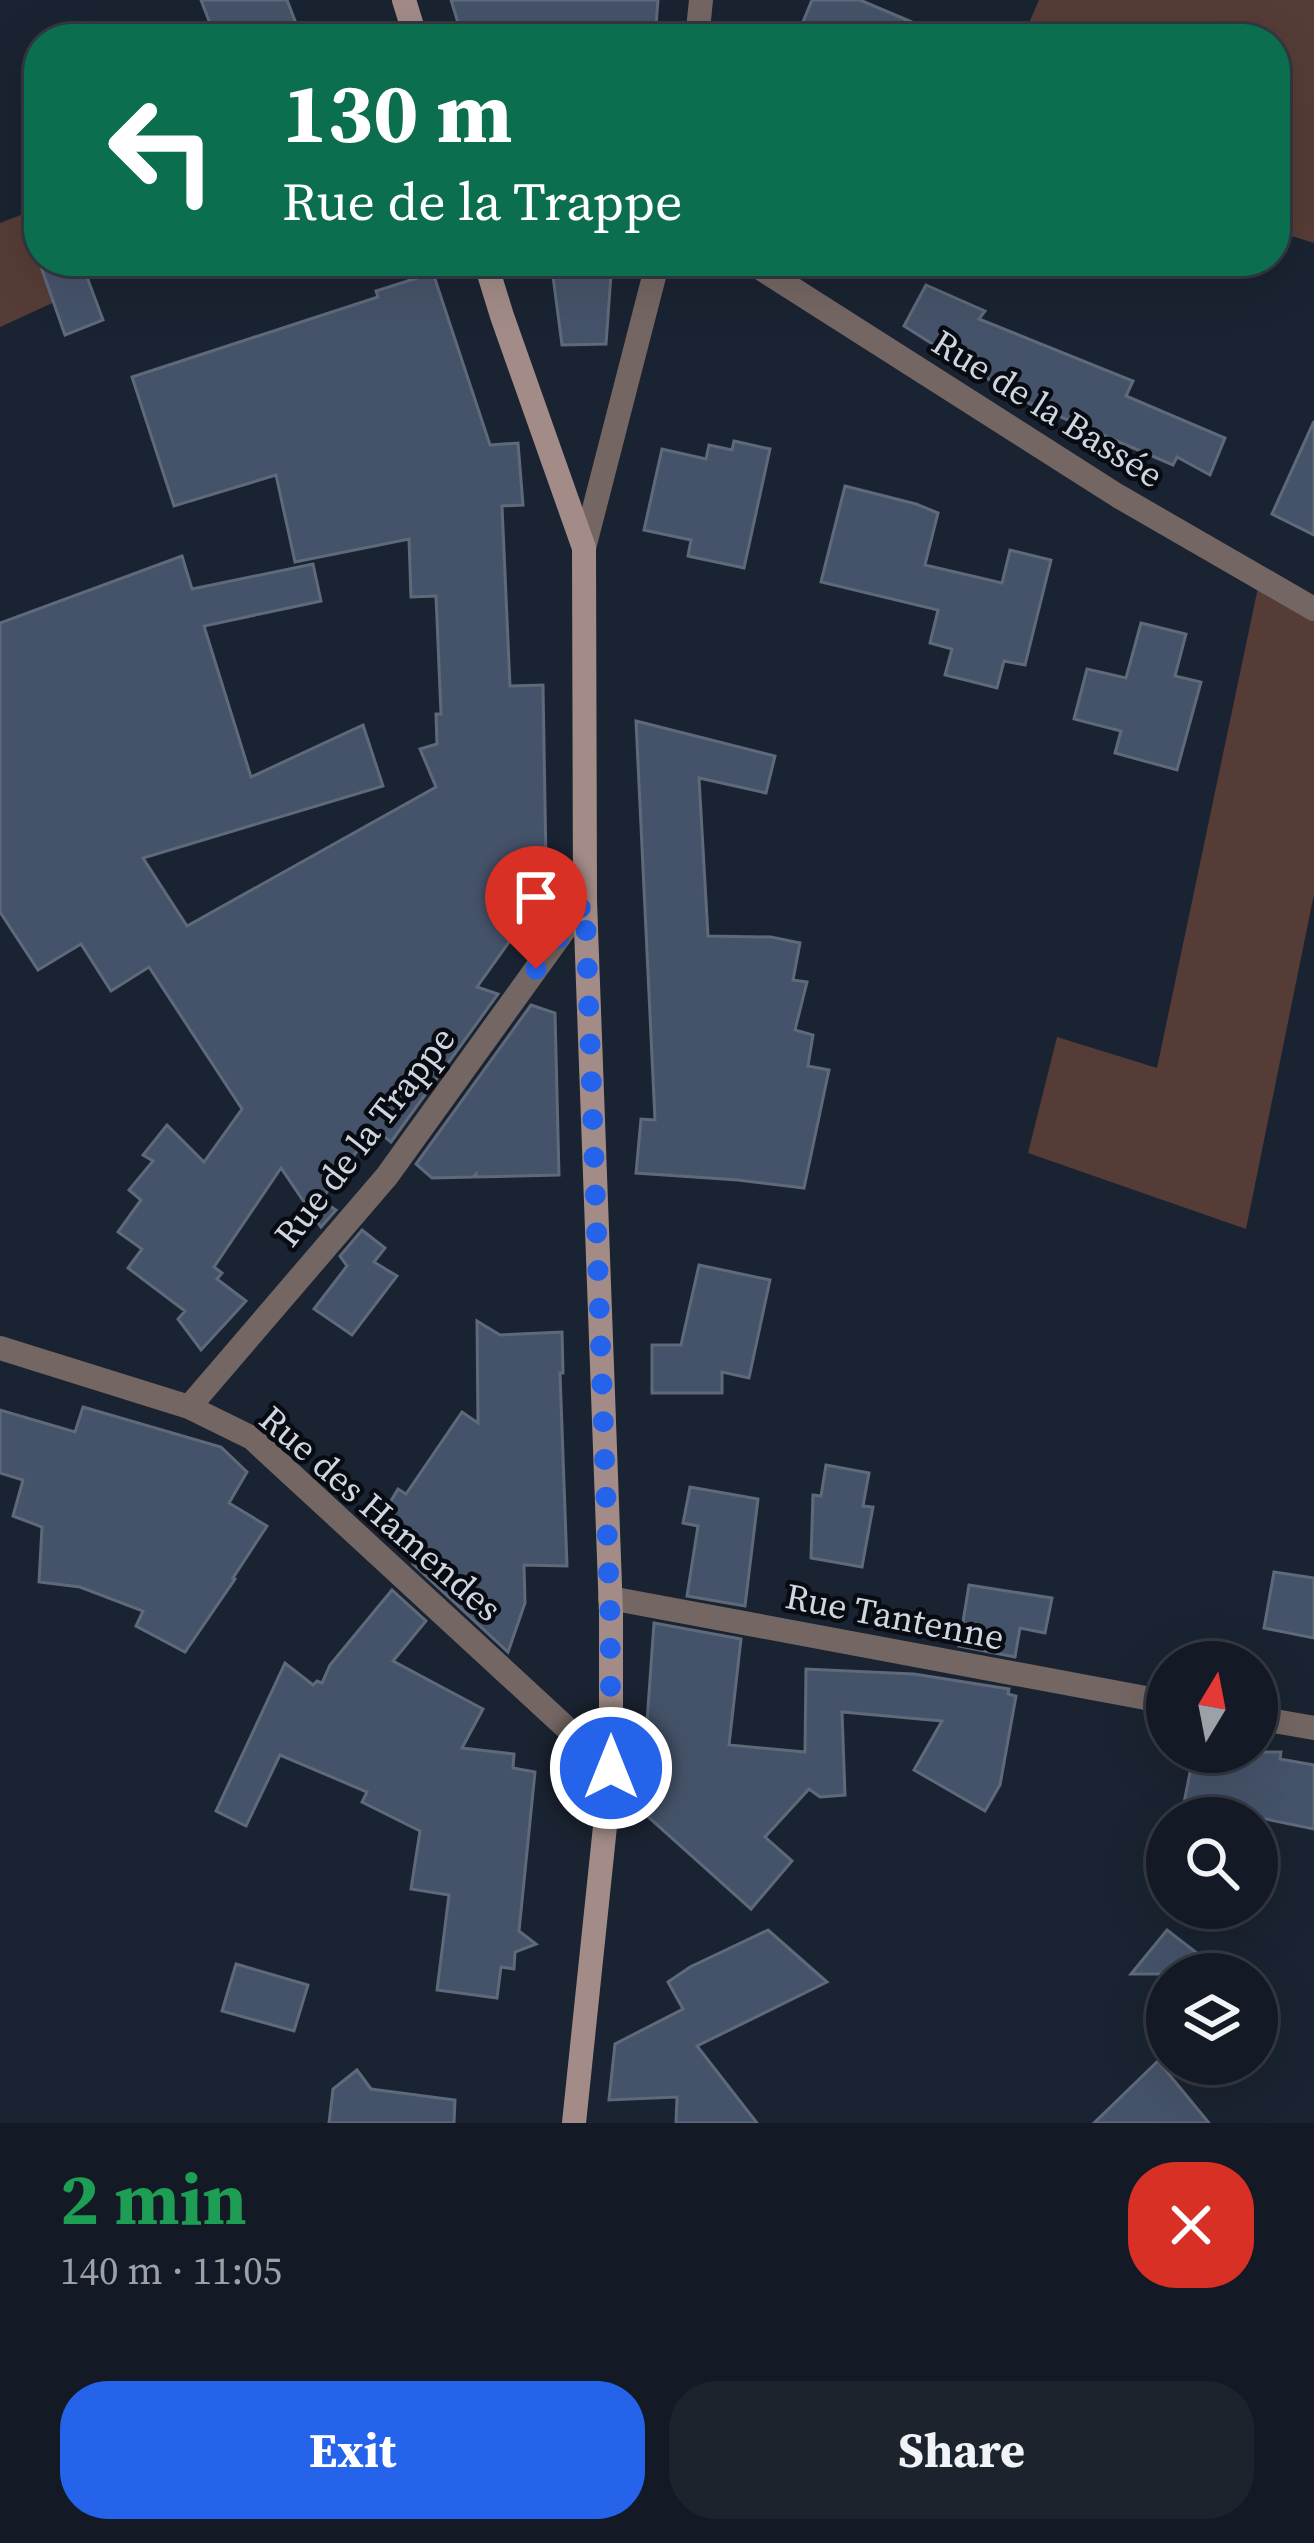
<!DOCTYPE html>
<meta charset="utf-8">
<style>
:root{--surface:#141a25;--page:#1d232d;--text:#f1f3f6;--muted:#9da1a7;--line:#333842;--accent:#2563eb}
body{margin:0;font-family:"Source Serif 4",serif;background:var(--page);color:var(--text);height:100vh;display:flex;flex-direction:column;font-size:45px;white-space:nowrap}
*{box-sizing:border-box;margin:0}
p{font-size:39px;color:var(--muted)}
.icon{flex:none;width:66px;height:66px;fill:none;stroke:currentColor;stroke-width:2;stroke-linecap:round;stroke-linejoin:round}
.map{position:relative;height:2123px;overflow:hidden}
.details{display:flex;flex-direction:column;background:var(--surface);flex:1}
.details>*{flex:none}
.banner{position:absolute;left:24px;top:24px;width:1266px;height:252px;border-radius:48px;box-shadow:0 12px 48px #0002,0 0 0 3px var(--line);background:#0b6e4f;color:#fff;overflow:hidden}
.needle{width:78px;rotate:10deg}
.controls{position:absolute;left:1146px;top:1641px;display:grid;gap:24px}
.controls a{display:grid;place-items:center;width:132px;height:132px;border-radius:50%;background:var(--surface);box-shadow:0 12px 48px #0002,0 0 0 3px var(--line);font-size:60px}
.pin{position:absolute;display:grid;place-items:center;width:102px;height:102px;color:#fff;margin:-123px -51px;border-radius:50% 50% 50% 0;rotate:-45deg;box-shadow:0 0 12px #0007}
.pin .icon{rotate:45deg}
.me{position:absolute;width:132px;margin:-66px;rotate:0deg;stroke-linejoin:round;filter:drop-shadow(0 0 9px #0008)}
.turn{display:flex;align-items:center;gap:42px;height:252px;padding:0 60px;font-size:54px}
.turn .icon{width:156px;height:156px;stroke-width:2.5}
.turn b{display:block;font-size:84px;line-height:102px}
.round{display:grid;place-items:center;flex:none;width:126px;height:126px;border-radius:48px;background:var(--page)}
.head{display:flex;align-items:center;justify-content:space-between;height:204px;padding:0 60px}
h1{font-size:72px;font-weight:700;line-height:90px;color:#1e9e55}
.button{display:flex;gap:24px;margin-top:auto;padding:24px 60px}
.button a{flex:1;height:138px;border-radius:48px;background:var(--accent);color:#fff;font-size:48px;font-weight:700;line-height:138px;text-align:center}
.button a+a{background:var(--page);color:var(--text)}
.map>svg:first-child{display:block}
</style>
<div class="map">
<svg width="1314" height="2123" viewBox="0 0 1314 2123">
<rect width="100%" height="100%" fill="#1a2331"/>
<!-- green -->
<g fill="#563c36">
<polygon points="1039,0 1314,0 1314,243 1275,231 1275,39 1045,39 1026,30"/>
<polygon points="39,208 39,261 59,300 0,327 0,223"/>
<polygon points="1260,578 1314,609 1314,894 1246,1229 1028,1153 1057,1037 1157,1068"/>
</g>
<!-- building -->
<g fill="#45536a" stroke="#5e697a" stroke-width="3">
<polygon points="201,0 287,0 302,39 216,39"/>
<polygon points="451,0 658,0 655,39 463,39"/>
<polygon points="812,0 860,0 952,39 796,39"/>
<polygon points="39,261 81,261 103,320 65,335"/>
<polygon points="551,261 612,261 606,344 562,345"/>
<polygon points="433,273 490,445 518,443 523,505 502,506 510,686 543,685 546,863 539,900 477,987 498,994 391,1142 374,1128 321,1200 336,1210 321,1227 281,1168 214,1267 222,1273 217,1279 246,1301 201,1350 178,1319 185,1311 128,1268 142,1249 118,1232 141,1200 129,1190 153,1161 143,1155 167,1125 204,1162 242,1109 149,967 111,991 81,944 38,970 0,912 0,623 182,556 192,589 313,564 321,601 204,626 251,777 363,725 383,786 143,858 187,926 436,787 420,749 437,744 436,714 441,714 436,596 411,597 409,539 295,562 276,475 174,506 132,377 378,297 376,291"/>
<polygon points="926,285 985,311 979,319 1133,381 1126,396 1225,438 1210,475 1177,457 1173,465 1019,399 1020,395 999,386 904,326"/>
<polygon points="1314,421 1314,535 1272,514"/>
<polygon points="734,441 770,449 744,568 688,556 691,540 644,530 662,449 706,459 709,445 732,450"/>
<polygon points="845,486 916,504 938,513 925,565 1002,583 1010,550 1051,560 1025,665 1004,661 997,688 945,675 952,649 930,643 938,610 821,582"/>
<polygon points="1141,623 1186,634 1175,676 1201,682 1177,770 1115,753 1121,731 1074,719 1087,669 1126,678"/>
<polygon points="636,721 775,756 766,793 699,778 708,936 771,937 800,943 793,980 807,982 795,1030 813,1035 808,1066 829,1070 804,1188 738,1180 636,1173 641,1119 655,1120"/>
<polygon points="531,1005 555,1013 559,1175 476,1177 476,1174 473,1177 432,1178 416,1164"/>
<polygon points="362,1230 385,1248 374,1262 397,1276 352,1335 314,1309 347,1266 340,1256"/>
<polygon points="699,1265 770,1280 749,1378 722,1372 722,1393 652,1393 652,1345 681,1345"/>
<polygon points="477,1321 500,1335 562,1332 563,1373 560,1373 567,1566 524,1565 525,1603 508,1652 413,1564 411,1556 377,1524 398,1489 406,1494 462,1412 478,1423"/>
<polygon points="83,1407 221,1447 247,1472 229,1503 267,1526 233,1578 235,1579 185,1652 136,1626 143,1611 80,1587 39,1582 42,1527 13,1516 23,1480 0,1473 0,1410 75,1432"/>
<polygon points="826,1465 869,1473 863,1506 873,1507 862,1567 811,1558 813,1495 821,1496"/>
<polygon points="690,1487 758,1499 745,1606 687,1596 698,1526 683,1523"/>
<polygon points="1274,1572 1314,1578 1314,1638 1264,1628"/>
<polygon points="969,1585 1052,1598 1045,1633 1020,1628 1015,1657 959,1646"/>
<polygon points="392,1590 426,1621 393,1661 483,1709 462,1748 514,1754 513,1768 535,1772 519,1931 536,1944 515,1952 514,1969 501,1967 497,1998 437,1990 449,1895 411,1889 420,1831 362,1802 367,1792 280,1755 246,1826 216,1811 285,1663 313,1685 317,1681 322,1683 330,1665"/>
<polygon points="654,1623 741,1639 729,1745 805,1752 806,1669 914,1674 1009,1689 1008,1694 1016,1696 1000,1785 985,1811 914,1770 942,1721 842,1712 845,1795 820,1797 809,1789 765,1837 792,1861 751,1909 644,1813 652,1803 642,1793"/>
<polygon points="1194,1752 1281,1752 1280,1759 1314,1765 1314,1829 1222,1810 1220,1818 1181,1818"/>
<polygon points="768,1930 827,1982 697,2046 757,2123 676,2123 677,2097 609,2100 615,2044 683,2009 668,1982 690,1967"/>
<polygon points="1167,1930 1224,1974 1131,1974"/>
<polygon points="236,1964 308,1985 294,2031 222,2011"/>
<polygon points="1158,2061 1209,2123 1094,2123"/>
<polygon points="357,2070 371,2089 455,2100 454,2123 329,2123 333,2089"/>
</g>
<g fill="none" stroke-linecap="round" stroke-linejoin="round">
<!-- minor -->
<g stroke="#746663" stroke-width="24">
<polyline points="749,261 1118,496 1314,609"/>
<polyline points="0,1348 189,1407 252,1438 611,1769"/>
<polyline points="189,1407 387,1176 585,901"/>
<polyline points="610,1598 1167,1702"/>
<polyline points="1257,1718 1314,1728"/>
</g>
<!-- tertiary -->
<g stroke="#746663" stroke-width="24">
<polyline points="697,39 701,0"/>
<polyline points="584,548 658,261"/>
</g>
<!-- secondary -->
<g stroke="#a38c88" stroke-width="24">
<polyline points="404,0 416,39"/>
<polyline points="485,261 502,316 584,548 585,901 611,1613 611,1769 574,2123"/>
</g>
</g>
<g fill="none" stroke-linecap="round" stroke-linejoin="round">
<!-- route -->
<polyline stroke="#2563eb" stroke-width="21" stroke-dasharray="0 37.8" points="536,969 585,901 610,1613 611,1768"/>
</g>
<g text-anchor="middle" stroke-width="9" stroke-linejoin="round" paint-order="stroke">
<!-- street labels -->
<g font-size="36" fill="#d0d6e0" stroke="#080c12">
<text transform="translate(1048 408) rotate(32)" y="13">Rue de la Bassée</text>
<text transform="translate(364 1136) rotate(-52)" y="13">Rue de la Trappe</text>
<text transform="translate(381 1513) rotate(41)" y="13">Rue des Hamendes</text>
<text transform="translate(895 1616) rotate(11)" y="13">Rue Tantenne</text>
</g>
</g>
</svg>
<div class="controls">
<a><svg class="needle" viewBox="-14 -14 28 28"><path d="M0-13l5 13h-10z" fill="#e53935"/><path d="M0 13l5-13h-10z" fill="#9da1a7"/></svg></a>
<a><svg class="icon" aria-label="search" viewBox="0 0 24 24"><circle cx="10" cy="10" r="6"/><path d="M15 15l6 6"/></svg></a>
<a><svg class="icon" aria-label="layers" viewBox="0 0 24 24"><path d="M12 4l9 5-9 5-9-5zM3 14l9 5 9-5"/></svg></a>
</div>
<div class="pin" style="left:536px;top:969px;background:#d93025"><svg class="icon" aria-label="arrive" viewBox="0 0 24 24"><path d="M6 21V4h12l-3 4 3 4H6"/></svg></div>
<svg class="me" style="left:611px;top:1768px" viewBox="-20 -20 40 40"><circle r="17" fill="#2563eb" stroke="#fff" stroke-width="3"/><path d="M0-11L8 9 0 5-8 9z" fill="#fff"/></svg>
<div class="banner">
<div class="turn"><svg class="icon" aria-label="left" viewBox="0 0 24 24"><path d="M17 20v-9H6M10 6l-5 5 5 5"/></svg><div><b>130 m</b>Rue de la Trappe</div></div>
</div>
</div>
<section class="details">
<div class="head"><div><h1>2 min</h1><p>140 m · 11:05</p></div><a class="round" style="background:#d93025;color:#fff"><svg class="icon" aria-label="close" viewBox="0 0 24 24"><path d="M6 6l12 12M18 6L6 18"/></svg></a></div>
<div class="button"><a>Exit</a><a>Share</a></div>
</section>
